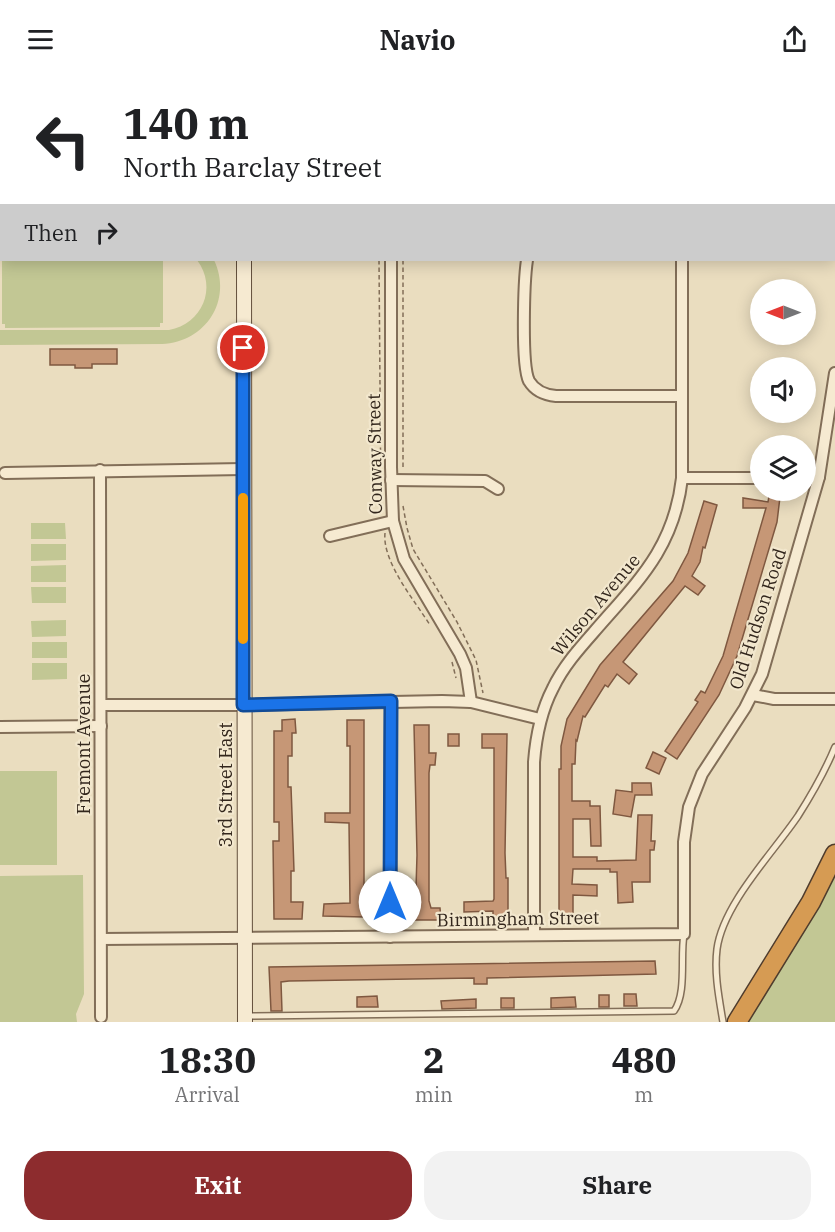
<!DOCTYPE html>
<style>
:root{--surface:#fff;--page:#f2f2f2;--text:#202124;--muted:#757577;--accent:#8d2c2e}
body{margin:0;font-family:"IBM Plex Serif",serif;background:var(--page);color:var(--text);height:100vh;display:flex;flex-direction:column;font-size:22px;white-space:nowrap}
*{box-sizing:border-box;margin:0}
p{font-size:20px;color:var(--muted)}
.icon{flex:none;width:33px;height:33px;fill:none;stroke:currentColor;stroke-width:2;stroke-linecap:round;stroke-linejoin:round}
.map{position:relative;height:944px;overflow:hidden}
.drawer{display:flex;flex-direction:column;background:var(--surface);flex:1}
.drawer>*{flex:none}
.hud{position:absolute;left:0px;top:0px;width:836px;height:183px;box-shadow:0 3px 15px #0003;background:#fff;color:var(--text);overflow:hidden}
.needle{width:39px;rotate:270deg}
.fabs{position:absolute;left:750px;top:201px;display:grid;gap:12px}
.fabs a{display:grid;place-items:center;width:66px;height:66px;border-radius:50%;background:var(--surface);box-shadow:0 3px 15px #0003;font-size:30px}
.pin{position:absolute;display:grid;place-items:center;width:51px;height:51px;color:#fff;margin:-26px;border:3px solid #fff;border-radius:50%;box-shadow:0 2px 6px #0007}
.me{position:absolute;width:66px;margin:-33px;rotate:0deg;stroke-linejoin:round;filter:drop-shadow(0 0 4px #0008)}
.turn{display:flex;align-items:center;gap:21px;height:126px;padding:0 24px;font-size:27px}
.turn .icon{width:78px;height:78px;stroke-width:2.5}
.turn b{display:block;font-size:42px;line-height:51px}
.then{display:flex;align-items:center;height:57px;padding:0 24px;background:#0003;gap:12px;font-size:22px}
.eta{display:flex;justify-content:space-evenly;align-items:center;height:102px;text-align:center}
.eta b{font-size:36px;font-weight:700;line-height:42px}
.cta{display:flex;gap:12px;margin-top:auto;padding:12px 24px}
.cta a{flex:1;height:69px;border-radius:24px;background:var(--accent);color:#fff;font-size:24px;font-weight:700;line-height:69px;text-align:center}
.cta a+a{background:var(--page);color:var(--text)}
header{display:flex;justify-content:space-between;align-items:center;height:78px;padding:0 24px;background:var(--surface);font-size:27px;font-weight:700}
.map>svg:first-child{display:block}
</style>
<header><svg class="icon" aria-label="menu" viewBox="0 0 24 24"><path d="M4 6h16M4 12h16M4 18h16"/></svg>Navio<svg class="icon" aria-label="share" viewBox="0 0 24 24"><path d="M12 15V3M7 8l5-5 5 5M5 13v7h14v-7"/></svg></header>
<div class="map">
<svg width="835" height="944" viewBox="0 0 835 944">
<rect width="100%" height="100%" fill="#eaddbf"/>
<!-- green -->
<g fill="#c2c794">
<polygon points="2,182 163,182 163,245 160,245 160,249 5,250 5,246 2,246"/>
<path d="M197,182H214C233,222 206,264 162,266L0,267V252H169C202,246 218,210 197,182Z"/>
<polygon points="31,445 65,445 66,461 31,461"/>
<polygon points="31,466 66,466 66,482 31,483"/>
<polygon points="66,487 66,504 31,504 31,488"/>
<polygon points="31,509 66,509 66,525 32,525"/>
<polygon points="66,542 66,558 32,559 31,543"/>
<rect x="32" y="564" width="35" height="16"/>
<polygon points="32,585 67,585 67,601 32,602"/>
<rect x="0" y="693" width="57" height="94"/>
<polygon points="835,783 835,944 743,944"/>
<polygon points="83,797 84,916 76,936 77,944 0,944 0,798"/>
</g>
<!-- building -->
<g fill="#c69776" stroke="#7f5840" stroke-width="1.5">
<polygon points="50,271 117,271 117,286 92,286 92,290 75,290 75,287 50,287"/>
<polygon points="769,418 780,419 777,444 737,578 719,617 677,681 665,673 698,624 695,622 701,613 705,615 723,578 766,430 743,430 743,420 768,424"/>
<polygon points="704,423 717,427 705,470 703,469 700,484 692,498 705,508 698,517 685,508 623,584 637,596 629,606 617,596 608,609 605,607 585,639 583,638 577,663 576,662 575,686 572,686 572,723 590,723 590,728 600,728 601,768 591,768 590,741 573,741 573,779 597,779 597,783 636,782 638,737 652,737 651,763 655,763 654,772 650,772 650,804 632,804 633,824 618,825 617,794 610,794 610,791 573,791 572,806 597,807 597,818 573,817 573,840 559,839 559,691 561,691 561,668 567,641 600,587 673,503 688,475"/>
<polygon points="295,641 296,655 292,655 292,678 288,678 288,709 291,709 293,763 294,793 291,793 291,824 303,824 302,841 274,841 273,763 279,763 279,744 274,744 274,653 282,653 282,642"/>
<polygon points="347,642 364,642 364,839 323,838 324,826 350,825 349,745 325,744 325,735 350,735 350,668 347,668"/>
<polygon points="414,647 429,647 429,675 436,675 435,687 430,687 429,695 429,823 431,830 440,830 441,842 415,842 417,777"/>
<rect x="448" y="656" width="11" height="12"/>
<polygon points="482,656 507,656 505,775 506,800 508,800 508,842 493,841 493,833 464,834 464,824 493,823 494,821 494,670 482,670"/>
<polygon points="653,674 666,680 659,696 646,690"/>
<polygon points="632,705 651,705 652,717 635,717 631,739 613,736 616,712 632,714"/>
<polygon points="655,883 656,896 487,900 487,906 474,906 474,900 289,903 281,904 282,933 271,933 269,889"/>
<polygon points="624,916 636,916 637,928 624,928"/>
<rect x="599" y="917" width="10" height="12"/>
<polygon points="377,918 378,929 357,929 357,919"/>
<polygon points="575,919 576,929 551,930 551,920"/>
<rect x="501" y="920" width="13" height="10"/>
<polygon points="476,921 476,930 442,931 441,923"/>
</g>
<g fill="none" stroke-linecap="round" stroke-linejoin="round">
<defs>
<g id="lane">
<polyline points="25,2 25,0"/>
<path d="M246,938L674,933C687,915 680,879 684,856"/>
<path d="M723,944C719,920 714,895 717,871C723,826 773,775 798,738C812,716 825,693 835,669"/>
</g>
<g id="street">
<polyline points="536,0 536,2"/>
<polyline points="682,0 682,2"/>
<polyline points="99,2 99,0"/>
<polyline points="390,2 390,0"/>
<polyline points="0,102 2,102"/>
<polyline points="391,182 391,389 393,443 404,481 460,576 466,590 471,624"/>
<path d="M527,182C524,202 521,287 529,303C535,313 545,317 556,318H682"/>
<polyline points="100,392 101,939"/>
<polyline points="5,395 243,391"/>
<polyline points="682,400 760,400"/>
<polyline points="806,400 819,399"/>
<polyline points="391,402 485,403 498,411"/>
<polyline points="330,458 393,443"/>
<polyline points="753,617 774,621 835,621"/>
<polyline points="101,627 243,627 442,623 471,624 540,641"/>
<polyline points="0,649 101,648"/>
<path d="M534,857V684C536,658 541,633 553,610C563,589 578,572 593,555C637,504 674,471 682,400V182"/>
<polyline points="390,859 391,623"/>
<polyline points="101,861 684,856 684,764 689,729 702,696 745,630 762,596 819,399 835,295"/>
</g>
<g id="secondary">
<polyline points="244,0 244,2"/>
<polyline points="244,182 245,944"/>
</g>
<polyline id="highway" points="737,944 811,824 835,776"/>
</defs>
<!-- lane casing -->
<use href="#lane" stroke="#826e58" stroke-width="8"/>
<!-- street casing -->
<use href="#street" stroke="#826e58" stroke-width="14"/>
<!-- secondary casing -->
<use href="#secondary" stroke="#634f3c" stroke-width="16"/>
<!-- highway casing -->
<use href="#highway" stroke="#4f3c2d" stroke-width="21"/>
<!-- path -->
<g stroke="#826e58" stroke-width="1.5" stroke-dasharray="4.5 3" stroke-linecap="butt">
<polyline points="379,0 379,2"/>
<polyline points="402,0 402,2"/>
<polyline points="87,2 87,0"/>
<polyline points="111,2 111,0"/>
<polyline points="379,182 381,437"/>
<polyline points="403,182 403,391"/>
<polyline points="403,428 407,450 413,471 457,544 476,582 483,615"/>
<path d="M385,455C382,484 415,523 430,547"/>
<polyline points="452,584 456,600"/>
</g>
<!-- lane -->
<use href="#lane" stroke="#f6ead1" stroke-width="5"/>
<!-- street -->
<use href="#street" stroke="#f6ead1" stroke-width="10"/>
<!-- secondary -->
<use href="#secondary" stroke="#f6ead1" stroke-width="14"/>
<!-- highway -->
<use href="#highway" stroke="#d69b53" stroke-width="18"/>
</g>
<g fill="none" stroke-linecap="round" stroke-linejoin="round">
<defs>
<polyline id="route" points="243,270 243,627 391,623 390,824"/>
</defs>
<!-- route casing -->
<use href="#route" stroke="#114b97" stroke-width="15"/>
<!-- route -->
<use href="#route" stroke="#1a73e8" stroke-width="10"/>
<!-- slow -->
<polyline stroke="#f59e0b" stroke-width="10" points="243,561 243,420"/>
</g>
<g text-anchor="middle" stroke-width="4.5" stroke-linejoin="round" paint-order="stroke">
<!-- street labels -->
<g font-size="18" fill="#32261c" stroke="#f2e7cd">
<text transform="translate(375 376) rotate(-91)" y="6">Conway Street</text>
<text transform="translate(596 527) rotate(-50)" y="6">Wilson Avenue</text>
<text transform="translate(758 541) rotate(-72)" y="6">Old Hudson Road</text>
<text transform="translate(84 666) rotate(-90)" y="6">Fremont Avenue</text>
<text transform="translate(226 707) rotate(-90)" y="6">3rd Street East</text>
<text transform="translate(518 841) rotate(-1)" y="6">Birmingham Street</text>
</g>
</g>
</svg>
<div class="fabs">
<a><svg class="needle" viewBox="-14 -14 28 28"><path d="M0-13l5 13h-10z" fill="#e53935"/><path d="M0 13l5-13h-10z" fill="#757577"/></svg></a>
<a><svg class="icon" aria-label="sound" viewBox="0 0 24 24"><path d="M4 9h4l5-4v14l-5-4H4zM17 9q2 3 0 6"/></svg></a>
<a><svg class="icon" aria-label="layers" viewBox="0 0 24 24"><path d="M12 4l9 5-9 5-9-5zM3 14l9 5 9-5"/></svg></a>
</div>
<div class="pin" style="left:243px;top:270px;background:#d93025"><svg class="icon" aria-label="arrive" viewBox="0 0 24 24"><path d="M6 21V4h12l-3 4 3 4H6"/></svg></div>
<svg class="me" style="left:390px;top:824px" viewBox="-20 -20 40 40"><circle r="19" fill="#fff"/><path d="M0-13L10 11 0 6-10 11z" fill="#1a73e8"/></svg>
<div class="hud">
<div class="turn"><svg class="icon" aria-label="left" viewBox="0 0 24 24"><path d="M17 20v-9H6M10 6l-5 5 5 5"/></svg><div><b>140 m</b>North Barclay Street</div></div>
<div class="then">Then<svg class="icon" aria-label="right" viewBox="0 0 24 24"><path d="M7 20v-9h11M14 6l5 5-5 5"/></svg></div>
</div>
</div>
<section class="drawer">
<div class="eta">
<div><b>18:30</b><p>Arrival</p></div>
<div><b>2</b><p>min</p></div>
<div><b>480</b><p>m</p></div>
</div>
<div class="cta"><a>Exit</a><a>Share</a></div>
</section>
